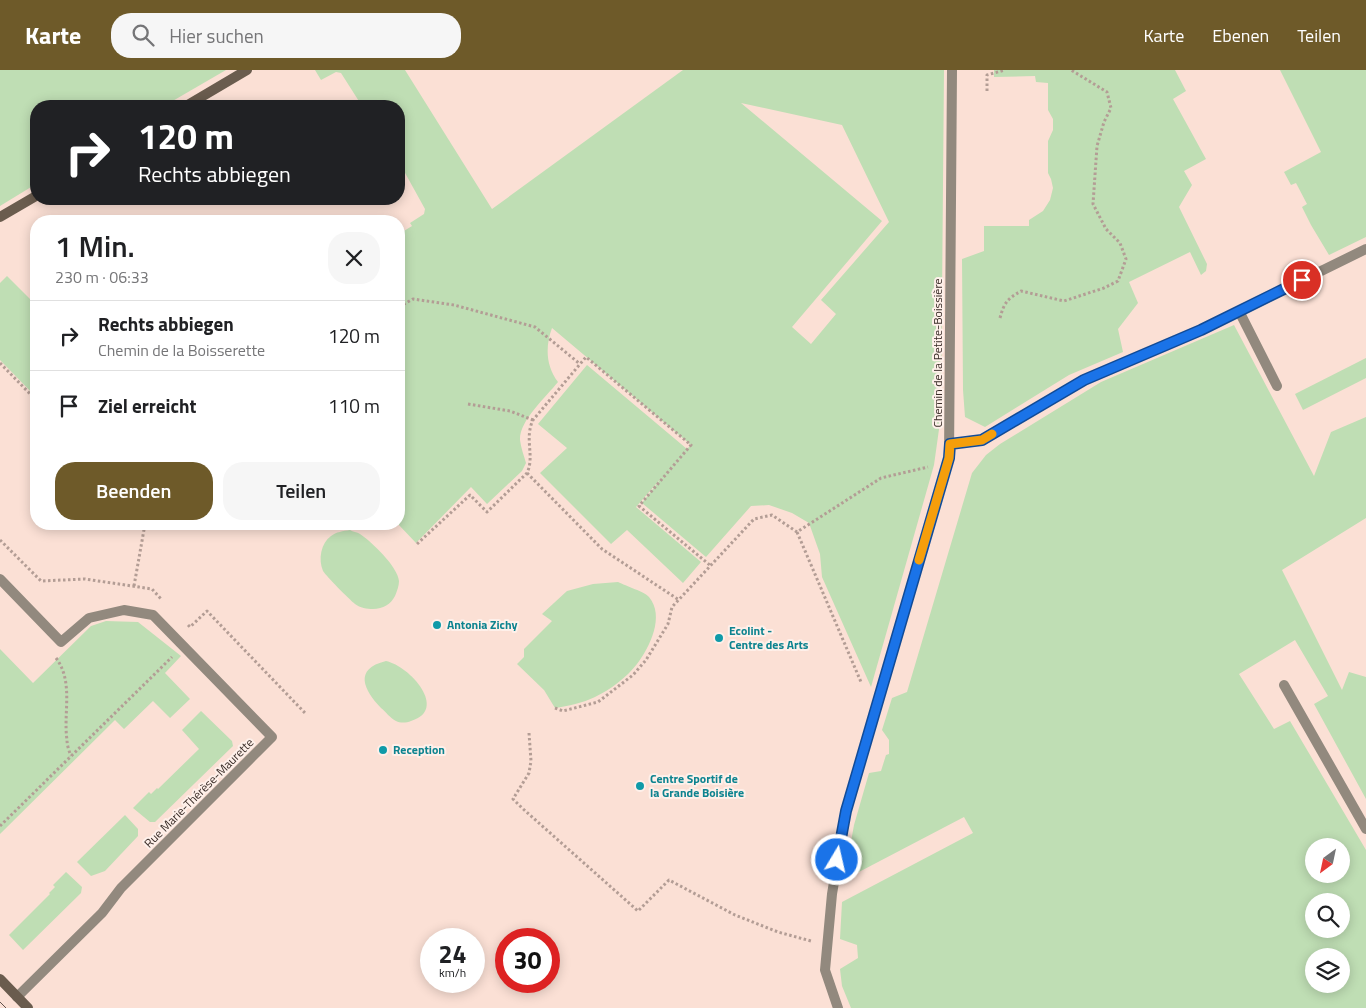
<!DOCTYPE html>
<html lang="de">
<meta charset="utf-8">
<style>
:root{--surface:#fff;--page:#f6f6f6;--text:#202124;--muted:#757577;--line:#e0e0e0;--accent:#6e5a29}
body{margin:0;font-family:"Titillium Web",sans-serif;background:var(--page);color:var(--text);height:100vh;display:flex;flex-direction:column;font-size:19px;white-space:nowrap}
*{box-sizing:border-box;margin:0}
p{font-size:16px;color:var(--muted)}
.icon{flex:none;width:28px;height:28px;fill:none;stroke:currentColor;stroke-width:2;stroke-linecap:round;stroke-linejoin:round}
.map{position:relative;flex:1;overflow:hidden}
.drawer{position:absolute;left:30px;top:145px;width:375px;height:315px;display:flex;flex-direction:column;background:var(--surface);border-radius:20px;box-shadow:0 2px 12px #0003}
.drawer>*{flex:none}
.guide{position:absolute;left:30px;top:30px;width:375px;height:105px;border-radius:20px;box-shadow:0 2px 12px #0003;background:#202124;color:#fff;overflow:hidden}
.needle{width:32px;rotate:213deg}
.fabs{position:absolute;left:1305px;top:768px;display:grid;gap:10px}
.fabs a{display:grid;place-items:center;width:45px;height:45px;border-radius:50%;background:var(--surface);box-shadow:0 2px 12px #0003;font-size:25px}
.speed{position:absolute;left:420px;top:858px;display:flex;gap:10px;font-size:25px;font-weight:700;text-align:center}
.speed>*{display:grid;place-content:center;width:65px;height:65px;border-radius:50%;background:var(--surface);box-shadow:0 2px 12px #0003;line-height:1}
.speed small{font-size:12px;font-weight:400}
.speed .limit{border:8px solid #d22;background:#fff;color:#111}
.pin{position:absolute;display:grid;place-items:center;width:42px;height:42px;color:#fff;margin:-21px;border:2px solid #fff;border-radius:50%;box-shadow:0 1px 5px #0007}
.me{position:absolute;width:55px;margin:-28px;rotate:9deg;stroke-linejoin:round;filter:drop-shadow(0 0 4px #0008)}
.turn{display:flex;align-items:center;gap:18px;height:105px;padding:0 25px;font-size:22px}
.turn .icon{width:65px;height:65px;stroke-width:2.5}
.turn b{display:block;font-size:35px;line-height:42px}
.round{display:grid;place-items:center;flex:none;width:52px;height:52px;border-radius:20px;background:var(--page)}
.head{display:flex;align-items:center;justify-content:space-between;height:85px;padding:0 25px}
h1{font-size:30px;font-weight:600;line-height:38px}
.cta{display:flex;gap:10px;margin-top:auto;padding:10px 25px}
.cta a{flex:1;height:58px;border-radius:20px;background:var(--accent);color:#fff;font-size:20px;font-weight:600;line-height:58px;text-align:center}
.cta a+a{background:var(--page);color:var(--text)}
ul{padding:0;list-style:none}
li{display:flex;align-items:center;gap:15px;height:70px;padding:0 25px;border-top:1px solid var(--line)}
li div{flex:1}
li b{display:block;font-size:19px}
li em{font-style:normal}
header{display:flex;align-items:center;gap:30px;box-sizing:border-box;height:70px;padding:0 25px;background:var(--accent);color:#fff}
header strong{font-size:24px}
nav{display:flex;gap:28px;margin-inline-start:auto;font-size:18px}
.search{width:350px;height:45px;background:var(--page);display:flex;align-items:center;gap:12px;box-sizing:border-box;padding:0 18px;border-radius:20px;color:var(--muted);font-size:19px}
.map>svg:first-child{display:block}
</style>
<header>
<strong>Karte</strong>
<div class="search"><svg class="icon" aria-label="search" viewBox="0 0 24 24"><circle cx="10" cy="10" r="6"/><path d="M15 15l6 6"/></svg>Hier suchen</div>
<nav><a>Karte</a><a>Ebenen</a><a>Teilen</a></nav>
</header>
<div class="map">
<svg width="1366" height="938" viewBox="0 0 1366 938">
<rect width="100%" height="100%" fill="#fbe0d5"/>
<!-- green -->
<g fill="#bfdeb4" fill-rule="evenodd">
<polygon points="0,0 226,0 164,36 36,36 36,114 0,136"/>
<path d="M315,0H405L492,139L683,0H944L941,345L934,395L871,617L822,507L820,484L809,453L792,443L769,435L751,436L706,487L642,433L663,406L636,437L701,492L683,513L627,460L611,474L540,403L567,378L538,354L587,295L687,379L691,375L552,258C545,277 546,296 558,312C546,327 519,351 520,370C521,378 524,386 526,393L522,401L487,434L471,417L416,473L398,454L399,164L412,156L410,153L424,144L425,139L399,92V36H362L341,3L336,2L321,10ZM741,33L842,55L889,152L821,230L836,244L811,274L792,257L882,151Z"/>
<polygon points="994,0 1175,0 1186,21 1173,29 1206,89 1184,101 1192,115 1179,137 1207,194 1206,201 1201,205 1190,182 1129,212 1138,233 1118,259 1123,282 1069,305 985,357 965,347 963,320 962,189 984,181 984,156 1029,156 1029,150 1043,141 1050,130 1053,118 1051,109 1048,103 1048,71 1053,60 1053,49 1048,40 1048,13 1036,12 1035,6 994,7"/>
<polygon points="1280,0 1366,0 1366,167 1329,185 1311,155 1302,137 1307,134 1296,113 1291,115 1284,102 1321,82"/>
<polygon points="7,206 36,235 36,327 0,290 0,213"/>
<path d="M1234,255L1314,406L1331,362L1366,347V448L1282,500L1342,620L1349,602L1366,607V729L1314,634L1328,626L1295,570L1239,604L1274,659L1290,651L1366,780V938H851L842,916L840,899L858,888L857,875L840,869L842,832L973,763L964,747L857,803L846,799L854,755L869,703L881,701L886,685L889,684V670L882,660L892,628L907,622L972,403L986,385L1000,374L1101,312ZM1314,776H1341V804H1314ZM1314,831H1341V859H1314ZM1314,886H1341V914H1314Z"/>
<polygon points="1366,288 1366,308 1303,340 1295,324"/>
<path d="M350,460C353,462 357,462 360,464C372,472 398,497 399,511C399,516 397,521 395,526C391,534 383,539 373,539C367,539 360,538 355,534C349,529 327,507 323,501C318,489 321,473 331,466C336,462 343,461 350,460Z"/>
<path d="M618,512C626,516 645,522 649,527C665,546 650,577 637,594C627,607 610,620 595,627C583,633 568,636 555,638L544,620L517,594L524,587V579L552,551L542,544L567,521L593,514Z"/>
<polygon points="106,551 138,552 181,586 165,603 190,629 170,648 153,631 124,659 115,650 0,764 0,579 33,613 91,556"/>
<path d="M386,591C410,596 449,640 411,651C406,653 400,653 396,651C390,648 386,642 381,638C364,620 353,599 386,591Z"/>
<polygon points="201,641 232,671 233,676 155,752 150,752 133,738 149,722 151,724 157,718 158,719 199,679 182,660"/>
<polygon points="125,745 138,759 138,766 105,801 91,806 77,792"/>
<polygon points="66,802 82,817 81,823 23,880 9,865 50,824 49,823 55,817 53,815"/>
</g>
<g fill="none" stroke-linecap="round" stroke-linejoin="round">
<!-- path -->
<g stroke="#b39d95" stroke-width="3" stroke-dasharray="2.5 2.5" stroke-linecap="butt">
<polyline points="987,21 987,5 1005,0"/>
<polyline points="399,237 413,229 454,235 535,257 580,294"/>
<path d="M1000,248C1004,233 1007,229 1021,221L1064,231L1104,218L1118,211L1126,189L1120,173L1106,159L1093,134L1097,76L1104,52L1111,38L1107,22L1071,0"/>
<polyline points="0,293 36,330"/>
<polyline points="468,334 510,341 533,350"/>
<polyline points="527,403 602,479 679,530"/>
<polyline points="797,462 861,612"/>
<polyline points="0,470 41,511 85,509 139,517 152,519 162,530"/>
<path d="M417,474L470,425L487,442L527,403C535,386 524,369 533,350L586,287L691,375L639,436L711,496"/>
<polyline points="134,516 145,454"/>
<polyline points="188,555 190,557 207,541 305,643"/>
<path d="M56,588C74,612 63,643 67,670C67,675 69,681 71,686"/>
<polyline points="555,638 563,641 598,632 633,605 646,590 668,554 672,537 754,449 772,445 797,462 881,408 928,397"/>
<polyline points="529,663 531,691 529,703 513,729 522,738 638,841 669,810 735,845 778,862 811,871"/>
<polyline points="0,756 172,587"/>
</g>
<!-- lane -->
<g stroke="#92897e" stroke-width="10">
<polyline points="1239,241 1277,316"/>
<polyline points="0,509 61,572 89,548 124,540 153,545 272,667 121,818 102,843 17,927"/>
<polyline points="1284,615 1366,759"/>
</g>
<!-- street -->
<g stroke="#92897e" stroke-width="10">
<polyline points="950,374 982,370 1084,310 1201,260 1366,179"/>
<polyline points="838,938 825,900 832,824 846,741 949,388 952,0"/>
</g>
<!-- secondary -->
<g stroke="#6a5c4e" stroke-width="10">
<polyline points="186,36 247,0"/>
<polyline points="0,147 36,126"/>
<polyline points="0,909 28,938"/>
</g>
<!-- tram -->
<polyline stroke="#61514b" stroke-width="1" points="0,932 6,938"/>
</g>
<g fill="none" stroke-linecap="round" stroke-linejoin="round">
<defs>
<polyline id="route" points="837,790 846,741 949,388 950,374 982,370 1084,310 1201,260 1302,210"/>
</defs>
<!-- route casing -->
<use href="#route" stroke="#114b97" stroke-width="12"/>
<!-- route -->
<use href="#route" stroke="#1a73e8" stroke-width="9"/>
<!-- slow -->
<polyline stroke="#f59e0b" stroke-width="9" points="919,490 949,388 950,374 982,370 992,364"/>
</g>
<!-- markers -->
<g fill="#0f9aa8" stroke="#fef0ea" stroke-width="2">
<circle cx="437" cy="555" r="5"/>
<circle cx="719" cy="568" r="5"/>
<circle cx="383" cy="680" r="5"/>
<circle cx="640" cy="716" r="5"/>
</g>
<g text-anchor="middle" stroke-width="4" stroke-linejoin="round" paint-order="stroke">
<!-- street labels -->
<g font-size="12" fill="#392c27" stroke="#fef0ea">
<text transform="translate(938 283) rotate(-90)" y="4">Chemin de la Petite-Boissière</text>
<text transform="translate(199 723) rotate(-45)" y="4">Rue Marie-Thérèse-Maurette</text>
</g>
<!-- culture labels -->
<g font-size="12" font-weight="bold" fill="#0d838f" stroke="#fef0ea" text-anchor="start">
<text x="447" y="559">Antonia Zichy</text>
<text x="729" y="565">Ecolint -<tspan x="729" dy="14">Centre des Arts</tspan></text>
<text x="393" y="684">Reception</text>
<text x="650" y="713">Centre Sportif de<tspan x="650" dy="14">la Grande Boisière</tspan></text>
</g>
</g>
</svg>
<div class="fabs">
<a><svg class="needle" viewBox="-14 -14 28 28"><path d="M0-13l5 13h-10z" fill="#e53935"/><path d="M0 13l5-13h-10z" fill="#757577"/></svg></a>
<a><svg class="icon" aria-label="search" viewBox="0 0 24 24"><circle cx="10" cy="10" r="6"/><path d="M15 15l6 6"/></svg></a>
<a><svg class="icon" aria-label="layers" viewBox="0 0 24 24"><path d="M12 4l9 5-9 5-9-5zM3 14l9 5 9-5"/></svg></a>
</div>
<div class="speed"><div>24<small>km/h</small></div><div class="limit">30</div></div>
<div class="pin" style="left:1302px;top:210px;background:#d93025"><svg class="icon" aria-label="arrive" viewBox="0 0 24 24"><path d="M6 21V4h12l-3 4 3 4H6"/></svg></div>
<svg class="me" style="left:837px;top:790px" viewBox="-20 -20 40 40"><circle r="17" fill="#1a73e8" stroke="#fff" stroke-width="3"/><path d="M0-11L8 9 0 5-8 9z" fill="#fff"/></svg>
<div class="guide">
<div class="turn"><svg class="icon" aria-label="right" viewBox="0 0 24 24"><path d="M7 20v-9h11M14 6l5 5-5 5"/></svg><div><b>120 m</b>Rechts abbiegen</div></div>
</div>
<section class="drawer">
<div class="head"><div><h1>1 Min.</h1><p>230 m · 06:33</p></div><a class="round"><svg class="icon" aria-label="close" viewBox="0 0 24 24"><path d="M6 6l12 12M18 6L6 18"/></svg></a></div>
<ul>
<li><svg class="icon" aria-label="right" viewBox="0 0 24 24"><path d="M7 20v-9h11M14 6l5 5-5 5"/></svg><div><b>Rechts abbiegen</b><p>Chemin de la Boisserette</p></div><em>120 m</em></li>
<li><svg class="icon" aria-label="arrive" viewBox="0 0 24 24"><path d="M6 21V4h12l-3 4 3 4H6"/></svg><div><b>Ziel erreicht</b></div><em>110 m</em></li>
</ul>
<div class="cta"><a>Beenden</a><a>Teilen</a></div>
</section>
</div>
